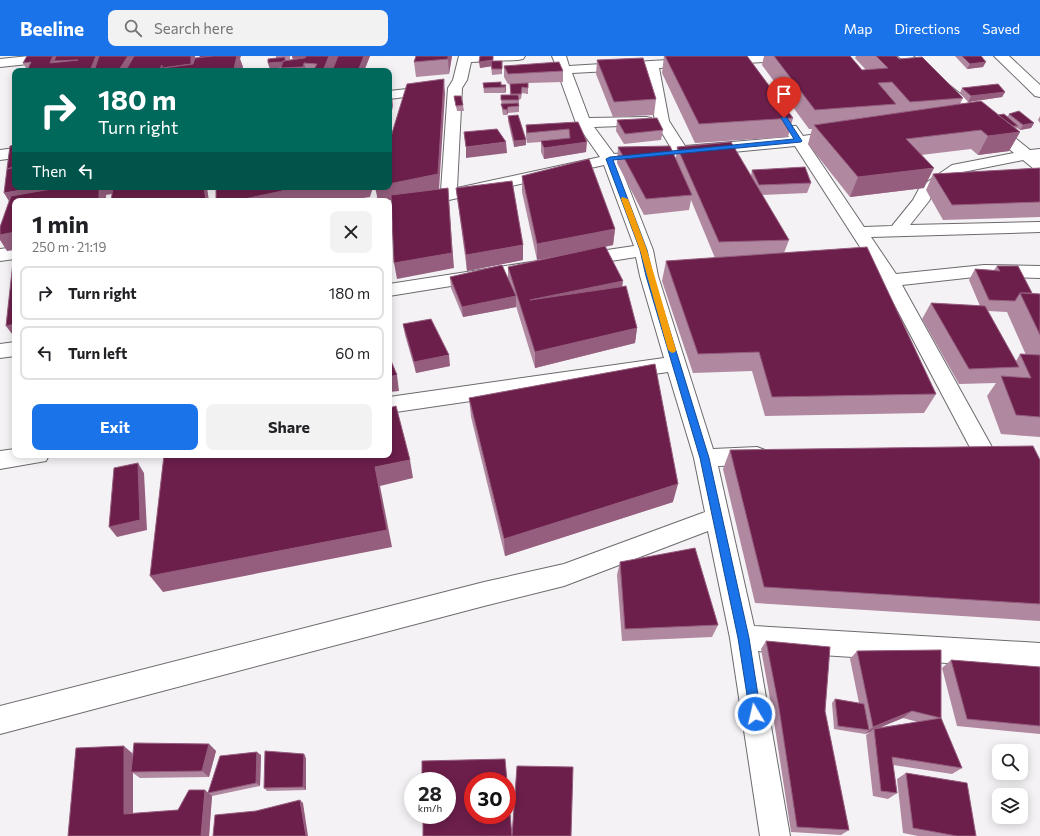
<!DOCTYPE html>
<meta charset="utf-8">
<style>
:root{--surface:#fff;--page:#f2f2f2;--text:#202124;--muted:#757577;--line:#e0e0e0;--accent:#1a73e8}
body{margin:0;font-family:Commissioner,sans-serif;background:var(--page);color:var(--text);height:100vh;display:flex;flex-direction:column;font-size:15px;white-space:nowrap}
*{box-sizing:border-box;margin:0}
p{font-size:13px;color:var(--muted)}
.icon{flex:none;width:22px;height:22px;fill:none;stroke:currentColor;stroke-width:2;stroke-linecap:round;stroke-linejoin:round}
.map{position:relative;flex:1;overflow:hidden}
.side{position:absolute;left:12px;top:142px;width:380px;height:260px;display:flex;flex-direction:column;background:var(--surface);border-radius:8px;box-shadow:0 2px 10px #0003}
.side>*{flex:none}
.banner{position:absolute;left:12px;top:12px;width:380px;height:122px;border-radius:8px;box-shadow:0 2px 10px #0003;background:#00695c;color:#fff;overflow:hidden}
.tools{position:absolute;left:992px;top:688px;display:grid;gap:8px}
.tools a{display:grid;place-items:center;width:36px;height:36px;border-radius:8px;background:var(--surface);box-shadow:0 2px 10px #0003;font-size:20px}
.speed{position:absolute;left:404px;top:716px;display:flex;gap:8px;font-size:20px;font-weight:700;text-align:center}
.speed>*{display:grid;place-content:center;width:52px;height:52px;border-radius:50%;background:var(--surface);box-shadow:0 2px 10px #0003;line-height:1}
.speed small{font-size:10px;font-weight:400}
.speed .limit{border:6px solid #d22;background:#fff;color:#111}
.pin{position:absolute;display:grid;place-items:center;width:34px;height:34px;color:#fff;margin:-41px -17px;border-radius:50% 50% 50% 0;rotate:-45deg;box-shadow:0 0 4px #0007}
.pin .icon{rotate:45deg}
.me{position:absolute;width:44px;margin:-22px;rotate:351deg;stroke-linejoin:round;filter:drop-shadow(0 0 3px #0008)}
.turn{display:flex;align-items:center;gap:14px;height:84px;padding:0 20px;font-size:18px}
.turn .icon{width:52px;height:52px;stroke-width:2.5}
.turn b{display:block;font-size:28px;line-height:34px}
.then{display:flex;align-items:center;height:38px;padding:0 20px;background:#0003;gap:8px;font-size:15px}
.round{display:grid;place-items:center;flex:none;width:42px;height:42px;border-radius:8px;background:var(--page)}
.summary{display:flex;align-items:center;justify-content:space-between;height:68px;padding:0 20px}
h1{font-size:24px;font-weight:700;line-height:30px}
.button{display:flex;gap:8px;margin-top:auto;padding:8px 20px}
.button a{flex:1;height:46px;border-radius:8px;background:var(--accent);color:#fff;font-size:16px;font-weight:700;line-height:46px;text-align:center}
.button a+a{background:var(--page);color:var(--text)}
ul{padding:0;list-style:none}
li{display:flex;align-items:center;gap:12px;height:54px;margin:0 8px 6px;padding:0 12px;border:2px solid var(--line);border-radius:8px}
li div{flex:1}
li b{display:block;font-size:15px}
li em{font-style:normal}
header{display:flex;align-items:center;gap:24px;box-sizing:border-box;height:56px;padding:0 20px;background:var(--accent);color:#fff}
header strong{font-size:19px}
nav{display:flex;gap:22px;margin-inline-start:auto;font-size:14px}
.search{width:280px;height:36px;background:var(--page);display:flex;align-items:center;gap:10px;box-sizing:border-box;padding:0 14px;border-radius:8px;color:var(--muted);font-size:15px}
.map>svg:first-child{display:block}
</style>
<header>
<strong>Beeline</strong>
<div class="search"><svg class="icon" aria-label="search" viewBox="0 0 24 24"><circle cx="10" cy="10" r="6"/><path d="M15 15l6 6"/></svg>Search here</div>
<nav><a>Map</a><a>Directions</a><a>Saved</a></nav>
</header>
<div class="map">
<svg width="1040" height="780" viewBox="0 0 1040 780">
<rect width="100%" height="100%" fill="#f5f2f5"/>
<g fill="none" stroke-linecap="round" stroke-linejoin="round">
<defs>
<g id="street">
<polygon points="29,0 73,0 71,3 66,4 0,11 0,3"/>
<path d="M459,0H525L523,3L518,4L471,6L467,24L462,32L457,132L600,101L576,67L558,17L555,14L557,12L552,0H566L569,10L733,0H807L805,3L800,4L659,12L669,65L685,90L789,81L784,73L786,70H796L803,80L838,75L843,76L845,79L843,82L808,88L864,171L892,170L913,144L920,131L952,109L1014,97L898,0H913L1030,94L1040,93V115L1034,113L1023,104L963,116L933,137L929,145L910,169L1040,166V176L871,181L896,218L984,209L1040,210V222L984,220L902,229L993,393L990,399L982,402L974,399L882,225L795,90L619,107L653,194L658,220L713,393L757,391L765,394L768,400L765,406L757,409L718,410L754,570L1040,587V613L758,595L790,780H760L730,582L708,475L564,530L484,550L0,678V650L484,526L564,508L705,456L694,402L668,316L389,357V341L664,302L640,220L636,201L580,210L574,208L571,204L574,200L580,198L634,190L604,109L449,144L389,152V145H382L389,142L441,135L448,32L453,24ZM646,13L655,65L671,92L614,98L594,71L646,69L651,68L653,65L651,62L646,61L589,62L572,17Z"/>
<polygon points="994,0 1009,0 1040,29 1040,41 1035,40"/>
<polygon points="434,30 439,31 441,34 439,37 389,43 389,35"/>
<polygon points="15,92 15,102 0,104 0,94"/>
<polygon points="15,191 15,203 0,205 0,193"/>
<polygon points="538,205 544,207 547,211 544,215 389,240 389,228"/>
<polygon points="15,286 15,300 0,302 0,288"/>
<polygon points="15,393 15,399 49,399 46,405 0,413 0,395"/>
</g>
</defs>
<!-- street casing -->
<use href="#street" stroke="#6d6a6d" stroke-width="2"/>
<!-- street -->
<use href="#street" fill="#fff" fill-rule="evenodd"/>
</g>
<!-- wall -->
<g fill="#b088a0" fill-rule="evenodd">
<polygon points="27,0 195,0 195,2 240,3 243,11 27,14 23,7"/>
<polygon points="276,0 290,0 290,4 293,3 292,0 370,0 364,15 277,15 282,15 281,11 270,13 268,7 276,2"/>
<polygon points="452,0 449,18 416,21 414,6"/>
<polygon points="493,0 493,5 502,5 502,18 492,19 491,10 480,12"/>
<polygon points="664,0 747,0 793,62 788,81 695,87 662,17"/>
<polygon points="764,0 850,0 862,14 866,14 855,2 856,0 896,0 899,3 963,42 960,48 998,59 1008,60 1009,58 1034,67 1031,72 1020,74 1017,72 1016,73 1020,76 1009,95 978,99 971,93 921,99 924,132 850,141 808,88 812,73 809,73 762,9"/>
<polygon points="955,0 981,0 983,11 967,13"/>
<polygon points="597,4 656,43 654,59 613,61 596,18"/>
<polygon points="504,10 563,15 563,26 528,27 528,38 522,37 521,43 519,43 519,56 508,57 507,59 503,59 502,54 501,39 510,39 510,28 508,28 504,21"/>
<polygon points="483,27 506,29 506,35 505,37 484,37"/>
<polygon points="962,32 1005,36 1002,41 968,46 960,37"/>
<polygon points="454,40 463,49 464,55 457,55"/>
<polygon points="508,60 526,89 514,91 508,65"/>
<polygon points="1040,60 1040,67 1038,64"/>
<polygon points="617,64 663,74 661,84 624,88 616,75"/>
<polygon points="578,66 586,96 544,103 541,96 541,86 527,87 526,80 526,69"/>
<polygon points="618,91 676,102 677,91 751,120 752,114 811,127 807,137 762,139 789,184 784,197 936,338 924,357 765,360 752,315 693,317 662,225 666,205 715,202 691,144 689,154 644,159 617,107"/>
<polygon points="1040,112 1040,161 943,164 926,134 933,118"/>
<polygon points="522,120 615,173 613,189 605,191 622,231 637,272 635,287 535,312 516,250 516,251 463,261 451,232 450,221 508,223 508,211 560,199 537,204 522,136"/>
<polygon points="456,132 523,204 467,215 458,148"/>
<path d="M997,210L1032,237L1040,238V381L1001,378L987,340L996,327L959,328L922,263L931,247L980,250L969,224L975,213L994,214ZM988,255L1007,256L1026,299L1020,298L1016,305Z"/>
<polygon points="403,268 450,310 416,317 405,279"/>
<polygon points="469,342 673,446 505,500 471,361"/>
<polygon points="730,394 1040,404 1040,565 755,547 723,413"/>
<polygon points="620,506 718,569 712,581 622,585 617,519"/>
<polygon points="766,585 825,655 849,774 841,779 791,776 773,659 761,593"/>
<path d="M857,595L941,662L962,712L952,718L893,709L897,737L888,743L873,740L866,679L870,676L865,678L834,673L832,647L835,643L859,647L850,603ZM903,662L918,666L880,671Z"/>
<polygon points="951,604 1040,611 1040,678 957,670 942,612"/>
<polygon points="209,688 216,695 209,721 140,722 133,717 133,758 178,754 208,737 261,699 260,730 212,740 209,780 68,780 132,697 132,702"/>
<polygon points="306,702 306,734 267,735 264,732"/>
<polygon points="906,717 976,780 918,780 903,777 897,723"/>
</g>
<!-- shaded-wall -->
<g fill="#955e7e">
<polygon points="53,0 57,0 54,5 57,12 50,7"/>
<polygon points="96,0 102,0 98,15 90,15"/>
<polygon points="128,0 139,0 129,15 119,15 119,14"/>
<polygon points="191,0 195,0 195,3 194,15 159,15 162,9"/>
<polygon points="221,0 241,0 240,3 243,11 242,15 234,15"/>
<polygon points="292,0 315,0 294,7"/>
<polygon points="329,0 338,0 332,15 323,15"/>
<polygon points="364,0 370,0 364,15 358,15"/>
<polygon points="448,0 452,0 449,18 448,3"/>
<polygon points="285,1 286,11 270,13 268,7"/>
<polygon points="493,4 493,10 480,12 479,6"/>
<polygon points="986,6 983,11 967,13 970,8"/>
<polygon points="304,7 306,15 303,15 303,11"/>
<polygon points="444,23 445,38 439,134 387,145 378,145 375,131 389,131 389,128"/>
<polygon points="506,29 506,35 505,37 505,31"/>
<polygon points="391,31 393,50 389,67 389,37"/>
<polygon points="1005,36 1002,41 968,46 971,40"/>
<polygon points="508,51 508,57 507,59 507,54"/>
<polygon points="1034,67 1031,72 1020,74 1023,69"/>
<polygon points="1020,76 1009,95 978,99 988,80"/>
<polygon points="526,84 526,89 514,91 514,85"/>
<polygon points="506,86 507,97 466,102 466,91"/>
<polygon points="587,86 586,96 544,103 544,92"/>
<polygon points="934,112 924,132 850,141 858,121"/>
<polygon points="40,131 150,131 106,139 106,145 99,145 13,152 4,137"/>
<polygon points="204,131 207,131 209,145 206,145"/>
<polygon points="284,131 373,131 370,141 344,145 235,145"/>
<polygon points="449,148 454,212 397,223 394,207"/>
<polygon points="615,173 613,189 537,204 537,188"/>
<polygon points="15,176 15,194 7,195 0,184 0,179"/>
<polygon points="523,189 523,204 467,215 466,199"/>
<polygon points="623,225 621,240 530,244"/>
<polygon points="516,240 516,251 463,261 462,251"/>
<polygon points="15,268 15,282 6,270"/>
<polygon points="637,272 635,287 535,312 535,296"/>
<polygon points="449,299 450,310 416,317 414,306"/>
<polygon points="397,319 399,335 389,336 389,321"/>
<polygon points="410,404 413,422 380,430 392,491 163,536 150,520 375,411"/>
<polygon points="138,407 144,417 147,474 117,481 109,471"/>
<polygon points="678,428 673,446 505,500 504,483"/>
<polygon points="912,655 903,662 874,674 874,673 870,676 865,678 873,671"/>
<polygon points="209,688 216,695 209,721 202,715"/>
<polygon points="124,690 132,697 133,716 131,716 133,717 133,764 124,758"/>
<polygon points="257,696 261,699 260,730 256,727"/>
<polygon points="304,698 306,702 306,734 303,731"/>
<polygon points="205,734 212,740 209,780 201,780"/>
<polygon points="300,744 303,747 308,780 306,780"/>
</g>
<!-- building -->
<g fill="#6c1f4b" stroke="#955e7e">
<polygon points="27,0 53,0 50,7 78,4 54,5 56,0 96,0 90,15 27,15 31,6 23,7"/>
<polygon points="99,0 128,0 119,14 119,15 94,15"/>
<polygon points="134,0 191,0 191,8 163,12 163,14 162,14 162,9 159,15 126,15 126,14"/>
<polygon points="200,0 213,0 200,2"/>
<polygon points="213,0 237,0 235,8 234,15 162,15 163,12 193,8 195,2"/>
<polygon points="306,0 329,0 323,15 313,15 317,8 304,7 303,11 281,12 283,5 305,2"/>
<polygon points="338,0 364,0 358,15 332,15"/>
<polygon points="416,0 448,0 448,3 414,6"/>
<polygon points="480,0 493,0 493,4 479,6"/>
<polygon points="665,0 747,0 793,62 699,68"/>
<polygon points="774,0 850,0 862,14 888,12 876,0 896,0 899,3 922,1 963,42 910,46 892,26 878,27 896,48 815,54"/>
<polygon points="962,0 981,0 986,6 970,8"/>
<polygon points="285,1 285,5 283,5 283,6 268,7 268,3"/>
<polygon points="643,2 656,43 614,46 597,4"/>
<polygon points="491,5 502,5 502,13 492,13"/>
<polygon points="559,6 563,15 508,18 504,10"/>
<polygon points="292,14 292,15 277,15"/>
<polygon points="444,23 438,118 389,128 389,87 407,28"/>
<polygon points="501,26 501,29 506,29 505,31 484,32 483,27"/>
<polygon points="528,27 528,32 522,31 521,38 511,38 510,28"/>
<polygon points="998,28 1005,36 971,40 962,32"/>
<polygon points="389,31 391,31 389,37"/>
<polygon points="501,39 518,39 519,44 501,44"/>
<polygon points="454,40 461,40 463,49 456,50"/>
<polygon points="981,45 1020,76 988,80 981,74 906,83 934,112 858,121 814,69"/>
<polygon points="518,47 519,50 508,51 507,54 503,53 501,48"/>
<polygon points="1019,55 1034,67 1023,69 1009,58"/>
<polygon points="1004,58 1018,70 1013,70 998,59"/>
<polygon points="518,59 526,84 514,85 508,60"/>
<polygon points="657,62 663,74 625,78 617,64"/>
<polygon points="578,66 587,86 544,92 541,85 570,82 569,73 527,77 526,69"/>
<polygon points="497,73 506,86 466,91 464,76"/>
<polygon points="731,86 789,184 719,186 677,91"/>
<polygon points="15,89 15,111 7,113 10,90"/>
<polygon points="670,90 692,139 646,143 618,91"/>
<polygon points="589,103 615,173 537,188 522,120"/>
<polygon points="15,111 15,131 40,131 4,137 7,113"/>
<polygon points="805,111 811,127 759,129 752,114"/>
<polygon points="1040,112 1040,146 952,149 933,118"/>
<polygon points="512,125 523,189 466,199 456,132"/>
<polygon points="63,131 99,131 99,145 15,145 15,176 0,179 0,171 11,140"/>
<polygon points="113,131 204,131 206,145 111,145"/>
<polygon points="216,131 284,131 282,135 235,145 216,145"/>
<polygon points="286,131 303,131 285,134"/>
<polygon points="448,132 452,197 394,207 391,139"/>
<polygon points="380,142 380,145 356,145"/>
<polygon points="605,190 623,225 530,244 626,230 637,272 535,296 508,211"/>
<polygon points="867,191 936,338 772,341 759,296 698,298 666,205"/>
<polygon points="14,197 15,197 15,268 6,270"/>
<polygon points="502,209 516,240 462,251 450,221"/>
<polygon points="997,210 1018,210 1032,237 1020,237 1015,245 989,244 975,213 1000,215"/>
<polygon points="1020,237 1040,238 1040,279"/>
<polygon points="931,247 985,250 1019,311 969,313"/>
<polygon points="431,263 449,299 414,306 403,268"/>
<polygon points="1020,298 1040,299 1040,361 1016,359 1001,320 1031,322"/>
<polygon points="389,300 397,319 389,321"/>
<polygon points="655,308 678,428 504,483 469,342"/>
<polygon points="396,350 410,404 375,411 387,474 150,520 164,399 389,399 389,352"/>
<polygon points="1033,390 1040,404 1040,548 764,531 730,394"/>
<polygon points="138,407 140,464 109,471 114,412"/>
<polygon points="695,492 718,569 625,573 620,506"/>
<polygon points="766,585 830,591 825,655 849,774 797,771 779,652"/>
<polygon points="941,594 941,662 912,655 873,671 857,595"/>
<polygon points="951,604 1040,611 1040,670 967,663"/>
<polygon points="835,643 864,648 869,674 838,670"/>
<polygon points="941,662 962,712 892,701 897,737 881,735 874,673"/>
<polygon points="134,687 209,688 202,715 131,716"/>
<polygon points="124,690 124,758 178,754 189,734 205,734 201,780 68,780 76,692"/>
<polygon points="265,695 304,698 303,731 264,732"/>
<polygon points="257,696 256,727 208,737 220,700"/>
<polygon points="505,703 507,725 473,725 473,759 507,759 507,725 512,780 423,780 423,759 447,759 447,725 422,725 422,705"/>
<polygon points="517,710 573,711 571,780 512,780"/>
<polygon points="906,717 967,727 976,780 957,780 913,772"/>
<polygon points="300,744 306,780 213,780 215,759 256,755"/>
</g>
<!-- route -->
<polygon fill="#1a73e8" stroke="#114b97" points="784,60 787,62 802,85 801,86 613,104 647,194 653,220 709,402 749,582 761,658 760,662 755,664 751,662 750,658 738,582 700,402 646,220 640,194 606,103 610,101 794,83 781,62"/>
<!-- slow -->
<polygon fill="#f59e0b" points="622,141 628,143 647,194 676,294 675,296 672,297 668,294 640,194 621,143"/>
</svg>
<div class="tools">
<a><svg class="icon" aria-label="search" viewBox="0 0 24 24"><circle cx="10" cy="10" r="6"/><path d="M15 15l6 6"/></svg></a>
<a><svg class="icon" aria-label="layers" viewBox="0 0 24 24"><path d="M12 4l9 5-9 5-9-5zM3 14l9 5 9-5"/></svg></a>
</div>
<div class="speed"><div>28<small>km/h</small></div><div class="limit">30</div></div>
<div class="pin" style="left:784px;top:62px;background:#d93025"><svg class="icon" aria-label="arrive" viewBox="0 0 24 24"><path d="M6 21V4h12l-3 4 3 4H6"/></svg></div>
<svg class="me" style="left:755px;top:658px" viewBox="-20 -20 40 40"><circle r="17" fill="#1a73e8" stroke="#fff" stroke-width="3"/><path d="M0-11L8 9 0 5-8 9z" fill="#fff"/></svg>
<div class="banner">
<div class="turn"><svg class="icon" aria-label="right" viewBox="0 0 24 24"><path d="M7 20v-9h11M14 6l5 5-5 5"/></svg><div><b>180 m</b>Turn right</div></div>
<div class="then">Then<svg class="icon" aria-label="left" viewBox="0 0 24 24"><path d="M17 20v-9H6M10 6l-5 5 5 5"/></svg></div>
</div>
<section class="side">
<div class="summary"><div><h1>1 min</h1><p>250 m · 21:19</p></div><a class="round"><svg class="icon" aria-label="close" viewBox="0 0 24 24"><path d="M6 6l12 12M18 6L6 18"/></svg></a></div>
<ul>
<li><svg class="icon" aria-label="right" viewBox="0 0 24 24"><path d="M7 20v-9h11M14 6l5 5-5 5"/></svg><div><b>Turn right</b></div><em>180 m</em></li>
<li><svg class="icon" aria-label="left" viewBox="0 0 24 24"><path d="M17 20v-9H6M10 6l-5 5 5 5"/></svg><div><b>Turn left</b></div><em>60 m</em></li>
</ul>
<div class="button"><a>Exit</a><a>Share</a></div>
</section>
</div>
